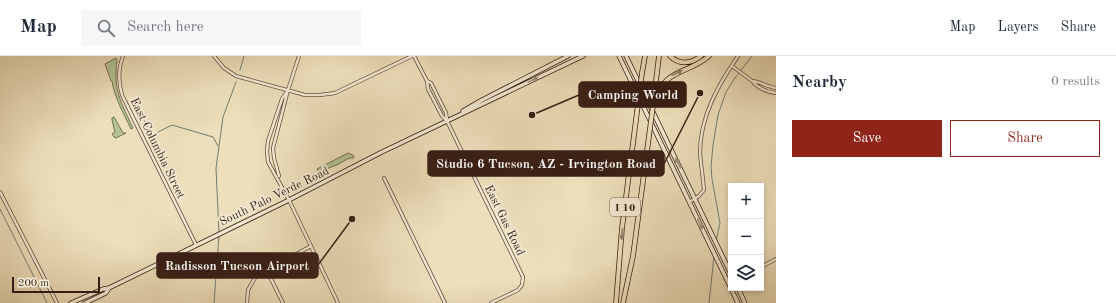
<!DOCTYPE html>
<meta charset="utf-8">
<style>
body{margin:0;font-family:"Old Standard TT",serif;background:#f6f6f7;color:#1f2937}
.controls{position:absolute;right:12px;bottom:12px;display:grid;overflow:hidden;border-radius:0px;box-shadow:0 2px 6px #0003}
.controls button{width:36px;height:36px;display:grid;place-items:center;padding:0;border:0;border-bottom:1px solid #e0e1e3;background:#fff;color:#1f2937;font:20px sans-serif}
.scale{position:absolute;left:12px;bottom:10px;width:88px;box-sizing:border-box;padding-left:4px;border:2px solid #371d14;border-top:0;font-size:11px;line-height:14px;white-space:nowrap;color:#371d14;-webkit-text-stroke:3px #f3ead3;paint-order:stroke}
.list{margin:0;padding:0;list-style:none}
h2{display:flex;justify-content:space-between;align-items:center;height:52px;margin:0;padding:0 16px;font-size:17px}
h2 small{font-size:13px;font-weight:400;color:#747a83}
.actions{display:flex;gap:8px;padding:12px 16px}
.actions a{flex:1;padding:9px 0;border:1px solid #8f2418;border-radius:0px;text-align:center;font-size:14px;color:#8f2418}
.actions .main{background:#8f2418;color:#fff}
.icon{flex:none;width:22px;height:22px;fill:none;stroke:currentColor;stroke-width:2;stroke-linecap:round;stroke-linejoin:round}
.map{position:relative;flex:none;width:776px;height:247px;overflow:hidden}
header{display:flex;align-items:center;gap:24px;box-sizing:border-box;height:56px;padding:0 20px;background:#fff;border-bottom:1px solid #e0e1e3}
header strong{font-size:19px}
nav{display:flex;gap:22px;margin-inline-start:auto;font-size:14px}
.search{width:280px;height:36px;background:#f6f6f7;display:flex;align-items:center;gap:10px;box-sizing:border-box;padding:0 14px;border-radius:0px;color:#747a83;font-size:15px}
main{display:flex}
aside{flex:1;background:#fff}
.map>svg:first-child{display:block}
</style>
<header>
<strong>Map</strong>
<div class="search"><svg class="icon" aria-label="search" viewBox="0 0 24 24"><circle cx="10" cy="10" r="6"/><path d="M15 15l6 6"/></svg>Search here</div>
<nav><a>Map</a><a>Layers</a><a>Share</a></nav>
</header>
<main>
<div class="map">
<svg width="776" height="247" viewBox="0 0 776 247">
<rect width="100%" height="100%" fill="#eddfbb"/>
<filter id="stains"><feTurbulence type="fractalNoise" baseFrequency=".005" numOctaves="4"/><feColorMatrix values="0 0 0 0 .2 0 0 0 0 .09 0 0 0 0 .02 0 0 0 .5 -.17"/></filter>
<radialGradient id="worn" r=".72"><stop offset=".6" stop-color="#630" stop-opacity="0"/><stop offset="1" stop-color="#630" stop-opacity=".3"/></radialGradient>
<path fill="#b3c394" stroke="#757054" d="M116 2 117 5C113 35 121 46 133 72L131 73C123 56 115 43 112 25H111L105 8Z
M114 61 123 77H126L116 82 114 81 112 78 115 76 112 64V62Z
M348 97 353 99 354 102C347 101 341 108 334 110 329 112 324 114 319 116L317 113Z"/>
<g fill="none" stroke-linecap="round" stroke-linejoin="round">
<path stroke="#727d70" stroke-width="1" d="M240 14 244 0
M142 61 152 79 172 69 213 81 218 90
M0 153 47 247
M219 177 216 112 223 61 236 26
M716 185 720 167 712 123 711 111 713 89 718 59 726 36 735 22 752 0
M214 247 219 180
M709 247 714 200"/>
<g stroke="#644e3e" stroke-width="4">
<path id="minor" d="M123 0C118 13 118 25 122 39L196 189
M214 0 224 12 236 20 305 39H320L335 37 412 0
M414 0 427 25 428 33 442 60 447 65 523 221 522 229 518 234 491 247
M732 10 752 25
M427 25 431 27 446 57 447 64
M776 32C768 31 758 25 752 25 759 33 766 36 776 37
M288 34 282 43 268 85 267 95 268 106 289 144 338 247
M279 120 274 102 273 92 288 34 299 0
M384 122 445 247
M0 136 57 247
M689 146 699 140 704 134C703 122 701 109 700 97 700 61 718 29 738 0
M761 211 776 203
M266 213 283 247
M247 247 248 234 256 220 311 190"/>
</g>
<g stroke="#371d14" stroke-width="5">
<path id="secondary" d="M619 0 738 247
M626 0 731 218
M463 55 482 44 568 0
M738 232 745 247
M71 247 103 233 109 232
M85 247 106 237 109 232 289 144 380 97 583 0"/>
</g>
<g stroke="#371d14" stroke-width="5.5">
<path id="motorway" d="M670 0C679 9 691 8 701 0
M642 17 645 0
M654 41 659 0
M656 45C662 13 689 18 709 0
M616 247 622 172 637 56
M623 247 633 200 649 80"/>
</g>
<use href="#minor" stroke="#f3ead3" stroke-width="2.5"/>
<use href="#secondary" stroke="#f3ead3" stroke-width="3.5"/>
<use href="#motorway" stroke="#eddfbb" stroke-width="4"/>
<g stroke="#371d14" stroke-width="5.5" stroke-linecap="butt">
<path id="motorway-bridge" d="M637 56 642 17
M649 80 654 42"/>
</g>
<use href="#motorway-bridge" stroke="#eddfbb" stroke-width="4"/>
</g>
<defs><path id="oneway-solid" d="M-6-.8H1V-3.2L6.5 0L1 3.2V.8H-6Z"/></defs>
<g fill="#927e68">
<use href="#oneway-solid" transform="translate(677 17) rotate(-26)"/>
<use href="#oneway-solid" transform="translate(622 178) rotate(95)"/>
</g>
<g fill="#9e8e7d">
<use href="#oneway-solid" transform="translate(533 24) rotate(-26)"/>
<use href="#oneway-solid" transform="translate(678 107) rotate(-116)"/>
<use href="#oneway-solid" transform="translate(700 168) rotate(65)"/>
</g>
<g text-anchor="middle" stroke-width="3.5" stroke-linejoin="round" paint-order="stroke">
<rect fill="#f3ead3" stroke="#6f5a4d" stroke-width="1" x="610" y="142" width="30" height="18" rx="3"/>
<g font-size="11" font-weight="bold" fill="#371d14">
<text x="625" y="155">I 10</text>
</g>
<g font-size="12" fill="#371d14" stroke="#f3ead3">
<text transform="translate(158 92) rotate(64)" y="4">East Columbia Street</text>
<text transform="translate(274 140) rotate(-26)" y="4">South Palo Verde Road</text>
<text transform="translate(505 164) rotate(64)" y="4">East Gas Road</text>
</g>
</g>
<path fill="none" stroke="#371d14" stroke-width="1.5" d="M532 59L579 39M700 37L664 108M352 163L318 209"/>
<g fill="#371d14" stroke="#f3ead3" stroke-width="1.5">
<circle cx="532" cy="59" r="4"/>
<circle cx="700" cy="37" r="4"/>
<circle cx="352" cy="163" r="4"/>
</g>
<g fill="#371d14" stroke="#371d14" stroke-width="1.5">
<rect x="579" y="26" width="107" height="25" rx="4"/>
<rect x="428" y="95" width="236" height="25" rx="4"/>
<rect x="157" y="197" width="161" height="25" rx="4"/>
</g>
<g font-size="13" text-anchor="middle" font-weight="bold" fill="#fff">
<text x="633" y="43">Camping World</text>
<text x="546" y="112">Studio 6 Tucson, AZ - Irvington Road</text>
<text x="237" y="214">Radisson Tucson Airport</text>
</g>
<rect width="100%" height="100%" filter="url(#stains)"/>
<rect width="100%" height="100%" fill="url(#worn)"/>
</svg>
<div class="controls">
<button>+</button>
<button>−</button>
<button><svg class="icon" aria-label="layers" viewBox="0 0 24 24"><path d="M12 4l9 5-9 5-9-5zM3 14l9 5 9-5"/></svg></button>
</div>
<div class="scale">200 m</div>
</div>
<aside>
<h2>Nearby<small>0 results</small></h2>
<ul class="list">
</ul>
<div class="actions"><a class="main">Save</a><a>Share</a></div>
</aside>
</main>
